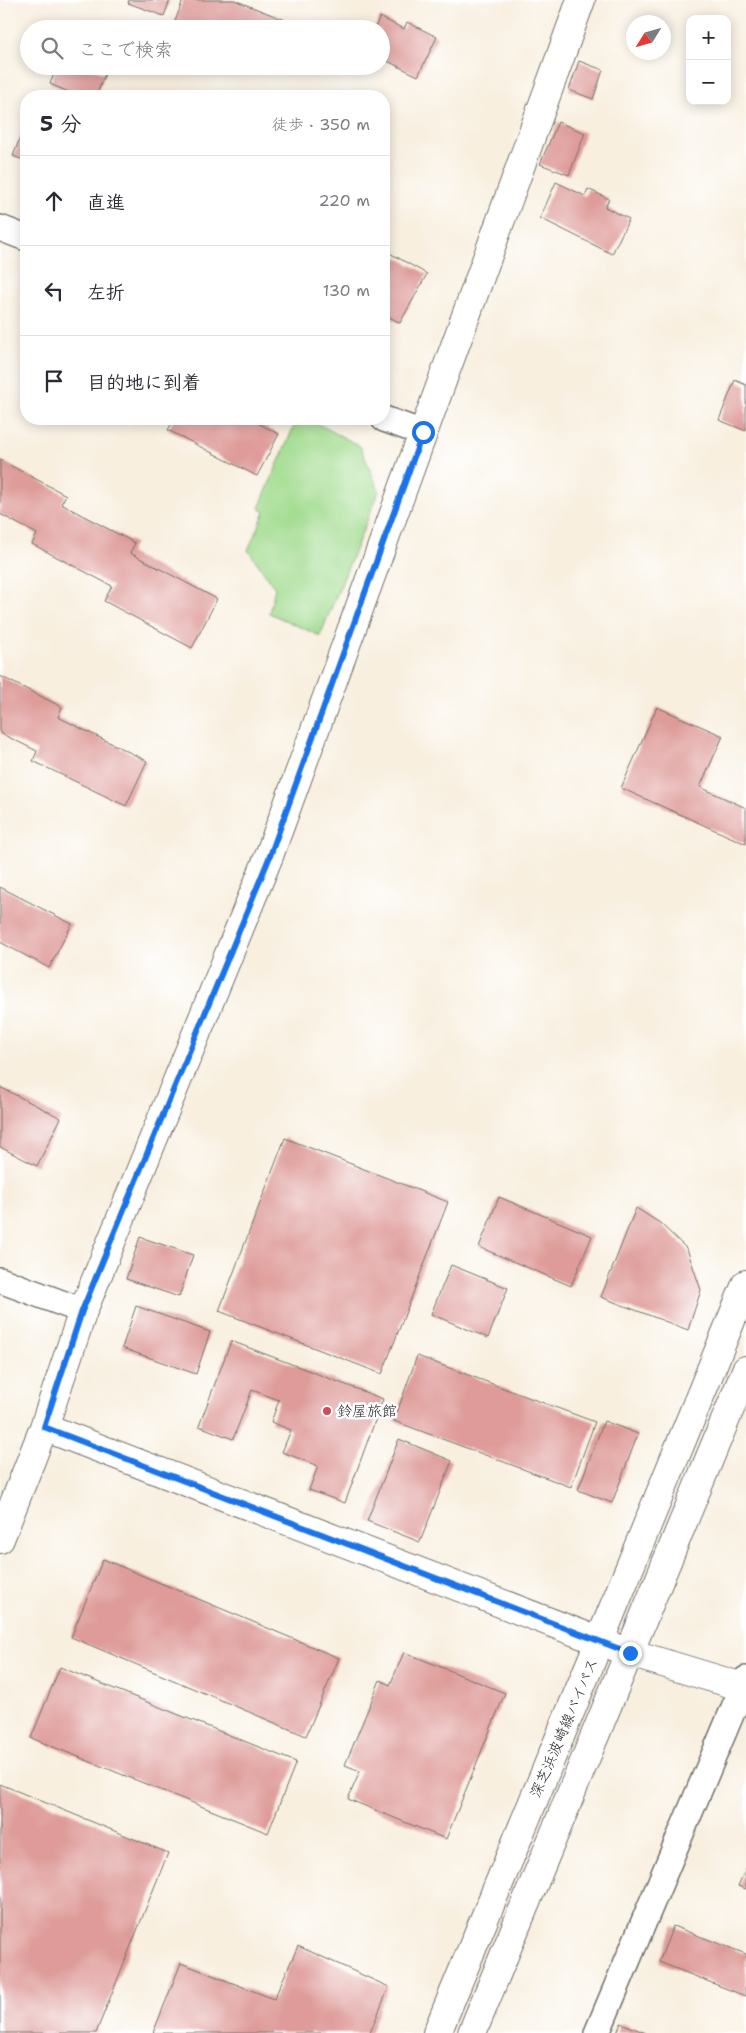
<!DOCTYPE html>
<html lang="ja">
<meta charset="utf-8">
<style>
body{margin:0;font-family:"Shantell Sans","Klee One",sans-serif;background:#f7f7f7;color:#2b2b33}
.controls{position:absolute;right:15px;top:15px;display:grid;overflow:hidden;border-radius:10px;box-shadow:0 2px 12px #0003}
.controls button{width:45px;height:45px;display:grid;place-items:center;padding:0;border:0;border-bottom:1px solid #e1e1e2;background:#fff;color:#2b2b33;font:25px sans-serif}
.compass{position:absolute;left:626px;top:15px;width:45px;height:45px;border-radius:50%;background:#fff;box-shadow:0 2px 12px #0003;rotate:233deg}
.stop{position:absolute;width:15px;height:15px;margin:-11px;border:4px solid #1a73e8;border-radius:50%;background:#fff}
.stop.end{background:#1a73e8;border-color:#fff;box-shadow:0 1px 5px #0008}
.list{margin:0;padding:0;list-style:none}
h2{display:flex;justify-content:space-between;align-items:center;height:65px;margin:0;padding:0 20px;font-size:21px}
h2 small{font-size:16px;font-weight:400;color:#7c7c81}
.list li{display:grid;grid-template-columns:32px 1fr auto;gap:15px;align-items:center;box-sizing:border-box;height:90px;padding:0 20px;border-top:1px solid #e1e1e2}
.list b{display:block;font-size:19px;white-space:nowrap}
.list em{font-size:16px;font-style:normal;color:#7c7c81}
.icon{flex:none;width:28px;height:28px;fill:none;stroke:currentColor;stroke-width:2;stroke-linecap:round;stroke-linejoin:round}
.map{position:relative;flex:none;width:746px;height:2033px;overflow:hidden}
.search{position:absolute;background:#fff;box-shadow:0 2px 12px #0003;left:20px;top:20px;width:370px;height:55px;display:flex;align-items:center;gap:12px;box-sizing:border-box;padding:0 18px;border-radius:28px;color:#7c7c81;font-size:19px}
.panel{position:absolute;background:#fff;box-shadow:0 2px 12px #0003;left:20px;top:90px;width:370px;height:335px;border-radius:20px}
.map>svg:first-child{display:block}
</style>
<div class="map">
<svg width="746" height="2033" viewBox="0 0 746 2033">
<rect width="100%" height="100%" fill="#fff"/>
<filter id="ink" filterUnits="userSpaceOnUse"><feTurbulence type="fractalNoise" baseFrequency=".02" numOctaves="2"/><feDisplacementMap in="SourceGraphic" scale="10" xChannelSelector="R" yChannelSelector="G"/><feConvolveMatrix kernelMatrix="1 2 1 2 8 2 1 2 1" color-interpolation-filters="sRGB"/></filter>
<filter id="wash" filterUnits="userSpaceOnUse"><feTurbulence type="fractalNoise" baseFrequency=".0096" numOctaves="4" result="noise"/><feDisplacementMap in="SourceGraphic" scale="20" xChannelSelector="R" yChannelSelector="G"/><feGaussianBlur stdDeviation="1.12" result="paint"/><feColorMatrix in="noise" values="0 0 0 0 0 0 0 0 0 0 0 0 0 0 0 0 0 1.4 0 .05"/><feComposite in="paint" operator="in"/></filter>
<g filter="url(#wash)">
<rect width="100%" height="100%" fill="#f8efdf"/>
<path fill="#a1db8e" stroke="#66835c" d="M297 419H309L360 446 379 491 320 636 269 613 275 588 248 550 265 512 259 508Z"/>
<g id="blocks">
<path fill="#de9b99" d="M129 0H170L164 16 128 3Z
M183 0H234L285 20 281 29H187L174 24Z
M380 17 404 29 407 22 437 37 418 76 381 58V29H374Z
M579 61 603 70 593 99 569 90Z
M57 66H86L105 74 96 96H78L50 84Z
M558 122 585 133 569 175 540 164Z
M26 123V161L13 156Z
M556 182 585 196 588 189 609 199 605 207 629 219 612 254 540 218Z
M384 250 427 274 400 323 384 314Z
M735 380 746 385V431L719 420Z
M168 419H250L279 434 257 476 168 430 173 421Z
M0 460 66 495 61 504 135 543 130 553 217 599 192 648 104 601 112 586 32 544 37 534 0 514Z
M0 676 62 707 58 717 147 761 126 806 33 761 37 751 0 733Z
M657 707 723 736 700 787 746 808V844L621 788Z
M0 887 72 924 49 968 0 942Z
M0 1087 61 1118 37 1166 0 1147Z
M285 1138 448 1202 382 1374 219 1311Z
M499 1197 592 1236 571 1286 479 1247Z
M636 1208 660 1223 687 1249 701 1290 688 1330 601 1297Z
M140 1237 193 1255 179 1297 126 1279Z
M451 1265 508 1288 488 1338 431 1314Z
M136 1306 210 1332 196 1374 122 1348Z
M231 1341 383 1399 345 1503 309 1490 318 1466 282 1452 291 1430 271 1422 279 1400 252 1390 233 1439 199 1426Z
M417 1356 595 1422 571 1487 394 1421Z
M604 1421 638 1434 612 1503 578 1490Z
M399 1439 452 1461 420 1542 367 1521Z
M103 1559 339 1658 306 1736 71 1637Z
M404 1652 505 1693 446 1839 348 1799 360 1771 345 1765 380 1680 390 1685Z
M60 1667 296 1762 268 1833 31 1738Z
M0 1784 168 1853 96 2033H0Z
M746 1868V1889L738 1886Z
M673 1926 746 1954 745 1996 659 1962Z
M298 1946 389 1987 370 2033H153L181 1963 274 1999Z
M621 2023 646 2033H617Z"/>
</g>
</g>
<g filter="url(#ink)">
<use href="#blocks" fill-opacity="0" stroke="#73706a" stroke-width="1"/>
<g fill="none" stroke-linecap="round" stroke-linejoin="round">
<g stroke="#73706a" stroke-width="28">
<path id="minor" d="M0 228 26 238
M384 419 423 433
M0 1280 83 1311
M597 2033 746 1679"/>
</g>
<g stroke="#73706a" stroke-width="30">
<path id="tertiary" d="M44 1427 630 1653 746 1688
M0 1539 44 1427 83 1311 269 856 581 0"/>
</g>
<g stroke="#73706a" stroke-width="30">
<path id="secondary" d="M437 2033 600 1640 746 1284
M472 2033 746 1370"/>
</g>
<use href="#minor" stroke="#fff" stroke-width="25"/>
<use href="#tertiary" stroke="#fff" stroke-width="28"/>
<use href="#secondary" stroke="#fff" stroke-width="28"/>
</g>
</g>
<g fill="none" stroke-linecap="round" stroke-linejoin="round" filter="url(#ink)">
<path stroke="#1a73e8" stroke-width="6" d="M423 432 270 856 82 1311 44 1427 630 1653"/>
</g>
<circle fill="#d1495b" stroke="#fff" stroke-width="2" cx="327" cy="1411" r="5"/>
<g text-anchor="middle" stroke-width="5" stroke-linejoin="round" paint-order="stroke">
<g font-size="15" fill="#2b2b2b" stroke="#fff" text-anchor="start">
<text x="337" y="1416">鈴屋旅館</text>
</g>
<g font-size="15" fill="#2b2b2b" stroke="#fff">
<text transform="translate(564 1728) rotate(-67)" y="5">深芝浜波崎線バイパス</text>
</g>
</g>
</svg>
<div class="controls">
<button>+</button>
<button>−</button>
</div>
<svg class="compass" viewBox="-18 -18 36 36"><path d="M0-13l5 13h-10z" fill="#e53935"/><path d="M0 13l5-13h-10z" fill="#7c7c81"/></svg>
<div class="stop" style="left:423px;top:432px"></div>
<div class="stop end" style="left:630px;top:1653px"></div>
<div class="search"><svg class="icon" aria-label="search" viewBox="0 0 24 24"><circle cx="10" cy="10" r="6"/><path d="M15 15l6 6"/></svg>ここで検索</div>
<section class="panel">
<h2>5 分<small>徒歩 · 350 m</small></h2>
<ul class="list">
<li><svg class="icon" aria-label="ahead" viewBox="0 0 24 24"><path d="M12 20V5M6 11l6-6 6 6"/></svg><div><b>直進</b></div><em>220 m</em></li>
<li><svg class="icon" aria-label="left" viewBox="0 0 24 24"><path d="M17 20v-9H6M10 6l-5 5 5 5"/></svg><div><b>左折</b></div><em>130 m</em></li>
<li><svg class="icon" aria-label="arrive" viewBox="0 0 24 24"><path d="M6 21V4h12l-3 4 3 4H6"/></svg><div><b>目的地に到着</b></div></li>
</ul>
</section>
</div>
